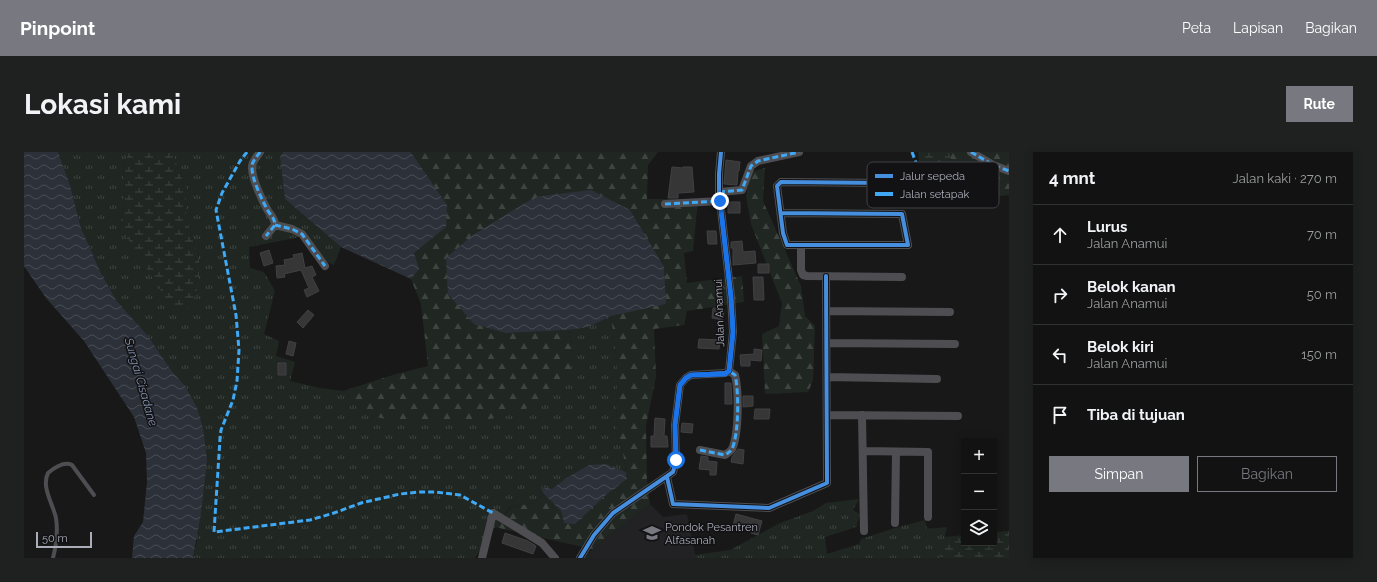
<!DOCTYPE html>
<html lang="id">
<meta charset="utf-8">
<style>
body{margin:0;font-family:Raleway,sans-serif;background:#1f2020;color:#f1f3f6}
.controls{position:absolute;right:12px;bottom:12px;display:grid;overflow:hidden;border-radius:0px;box-shadow:0 2px 10px #0003}
.controls button{width:36px;height:36px;display:grid;place-items:center;padding:0;border:0;border-bottom:1px solid #313232;background:#121212;color:#f1f3f6;font:20px sans-serif}
.scale{position:absolute;left:12px;bottom:10px;width:56px;box-sizing:border-box;padding-left:4px;border:2px solid #aaacb8;border-top:0;font-size:11px;line-height:14px;white-space:nowrap;color:#aaacb8;-webkit-text-stroke:3px #121214;paint-order:stroke}
.stop{position:absolute;width:12px;height:12px;margin:-9px;border:3px solid #1a73e8;border-radius:50%;background:#fff}
.stop.end{background:#1a73e8;border-color:#fff;box-shadow:0 1px 4px #0008}
.list{margin:0;padding:0;list-style:none}
h2{display:flex;justify-content:space-between;align-items:center;height:52px;margin:0;padding:0 16px;font-size:17px}
h2 small{font-size:13px;font-weight:400;color:#9c9e9f}
.list li{display:grid;grid-template-columns:26px 1fr auto;gap:12px;align-items:center;box-sizing:border-box;height:60px;padding:0 16px;border-top:1px solid #313232}
.list b{display:block;font-size:15px;white-space:nowrap}
.list p{margin:0;font-size:13px;white-space:nowrap;color:#9c9e9f}
.list em{font-size:13px;font-style:normal;color:#9c9e9f}
.actions{display:flex;gap:8px;padding:12px 16px}
.actions a{flex:1;padding:9px 0;border:1px solid #777880;border-radius:0px;text-align:center;font-size:14px;color:#777880}
.actions .main{background:#777880;color:#fff}
.icon{flex:none;width:22px;height:22px;fill:none;stroke:currentColor;stroke-width:2;stroke-linecap:round;stroke-linejoin:round}
.map{position:relative;flex:none;width:985px;height:406px;overflow:hidden;border-radius:0px}
header{display:flex;align-items:center;gap:24px;box-sizing:border-box;height:56px;padding:0 20px;background:#777880;color:#fff}
header strong{font-size:19px}
nav{display:flex;gap:22px;margin-inline-start:auto;font-size:14px}
.intro{display:flex;align-items:center;justify-content:space-between;box-sizing:border-box;height:96px;padding:0 24px}
h1{margin:0;font-size:28px}
.button{padding:10px 18px;border-radius:0px;background:#777880;color:#fff;font-size:14px;font-weight:700}
main{display:flex;gap:24px;padding:0 24px}
aside{flex:1;background:#121212;border-radius:0px;box-shadow:0 2px 10px #0003}
.map>svg:first-child{display:block}
</style>
<header>
<strong>Pinpoint</strong>
<nav><a>Peta</a><a>Lapisan</a><a>Bagikan</a></nav>
</header>
<div class="intro"><h1>Lokasi kami</h1><a class="button">Rute</a></div>
<main>
<div class="map">
<svg width="985" height="406" viewBox="0 0 985 406">
<defs>
<pattern id="grass-tufts" width="24" height="20" patternUnits="userSpaceOnUse"><rect width="24" height="20" fill="#202722"/><path d="M3 7l-1-3M5 7V3M7 7l1-3M15 17l-1-3M17 17v-4M19 17l1-3" fill="none" stroke="#3e4440"/></pattern>
<pattern id="forest-firs" width="22" height="20" patternUnits="userSpaceOnUse"><rect width="22" height="20" fill="#202722"/><path d="M5 1l3.5 6h-7zM16 11l3.5 6h-7z" fill="#3e4440"/></pattern>
<pattern id="wetland-marsh" width="20" height="14" patternUnits="userSpaceOnUse"><rect width="20" height="14" fill="#202722"/><path d="M1 5h8M5 5V1M11 12h8M15 12V8" fill="none" stroke="#3e4440"/></pattern>
<pattern id="water-waves" width="16" height="10" patternUnits="userSpaceOnUse"><rect width="16" height="10" fill="#2c3139"/><path d="M0 5q4-4 8 0t8 0" fill="none" stroke="#484c54"/></pattern>
</defs>
<rect width="100%" height="100%" fill="#181818"/>
<path fill="#222224" d="M626 352 639 365 663 362 672 406H561L568 397Z"/>
<path fill="url(#grass-tufts)" d="M34 0H105L99 14 101 40 96 74 175 107 162 65V36L150 5V0H259L256 5 261 47 317 95 310 113 291 105 276 85 225 95 226 116 240 120 251 139 240 182 255 189 252 204 271 210 266 229 296 236 319 239 340 262 549 201 544 178 565 175 587 164 594 220 592 273 599 301 602 320 582 312 541 327 528 337 518 335 519 341 510 351 486 355 471 375 451 406H169L173 389 161 234 147 218 124 184 92 148 77 121 57 76 46 33Z
M835 347 829 358 836 362 832 375 801 385 803 402 835 392 837 387 871 376 901 368 903 377 923 375 915 406H672L671 403 706 398 756 371 789 359 802 351Z"/>
<path fill="url(#forest-firs)" d="M386 0H634L624 13 623 47H674L669 99 660 101 663 131 718 124 720 150 663 159 660 173 630 177 632 225 622 273 623 328 626 352 568 397 471 375 487 355 510 351 519 341 537 359 540 371 603 327 599 301 592 273 594 220 587 164 642 151 482 181 544 178 549 201 546 226 522 249 483 264 440 271H380L339 262 319 239 369 223 404 214 397 152 387 127 394 117 390 101 422 75 388 2Z
M925 0H985V43L976 44 930 24Z
M741 16 739 49 777 134 781 164 791 174 789 228 784 240 741 242 738 182 755 174 758 151 727 72 722 44 727 20Z"/>
<path fill="url(#wetland-marsh)" d="M105 0H150V5L162 36V65L175 107V132L168 152 158 162 144 150 96 74 101 40 99 14Z
M894 0H925L930 24 900 36Z
M985 379V406H915L920 385 940 383V391H970V380Z"/>
<path fill="url(#water-waves)" d="M0 0H34L46 33 57 76 77 121 92 148 124 184 147 218 161 234 173 256 179 276 183 308 177 361 169 406H108L110 384 119 370 123 330 122 301 110 265 60 189 22 146 0 114Z
M259 0H386L388 2 423 53 422 75 390 101 395 117 387 127 317 95 261 47 256 5Z
M567 38 606 58 640 115 642 152 587 164 565 175 544 178 482 181 450 172 424 142 422 106 449 83 511 45Z
M582 312 602 320 603 327 584 341 551 372 540 371 537 359 519 341 517 335 528 337 541 327 565 313Z"/>
<path fill="#363637" stroke="#414144" d="M702 8 716 10 715 19H714L713 33 700 32Z
M648 15 659 16V15H668L670 40 654 41V46H644Z
M704 50H716V61H704Z
M683 79H692L693 92H684Z
M718 89 719 100 731 99 732 111 709 113V96H707V90Z
M245 98 249 111 240 114 236 101Z
M278 101 281 116 288 114 292 123 288 125 295 139 283 145 280 138 285 136 277 118 260 122 261 125 253 126 252 114 261 113 260 108 270 106 269 103Z
M734 112H745V121H734Z
M729 125H739L740 148H730Z
M689 156 700 157 699 168 688 166Z
M284 158 290 163 279 176 273 170Z
M675 187 696 188 695 197 674 196Z
M265 189 272 191 269 204 262 202Z
M730 197 738 198 737 209 726 208V214H717L716 203 730 202Z
M254 211H262V223H254Z
M701 231H707L708 252H701Z
M719 244H729V254L719 255Z
M731 257H746L745 267H730Z
M631 266 641 267 640 284H643L644 295H627V284H630Z
M658 271 669 272 668 281 657 280Z
M714 297 720 298 719 312 707 310 708 305Z
M677 304 684 305V309L693 310 692 323H686V318L675 317Z
M712 362 738 369 734 383 727 381 728 379 709 374Z
M481 381 504 389 512 394 509 402 478 391Z"/>
<g fill="none" stroke-linecap="round" stroke-linejoin="round">
<path stroke="#4e4e52" stroke-width="4" d="M29 406C32 394 34 379 32 366 29 352 17 335 24 321 30 316 40 309 48 313L70 343"/>
<path stroke="#4e4e52" stroke-width="8" d="M236 0C233 5 227 10 228 16 228 27 238 48 243 57 246 63 251 66 251 73L242 84
M947 0 969 13 985 19
M695 40 718 38 727 14 734 9 775 0
M641 52 696 49
M757 61 878 62 884 93H763L759 81 753 34 757 30 863 31
M251 73 268 77 278 82 301 114
M777 93V118L779 123 783 124 878 125
M802 159 926 160
M803 191 931 192
M804 225 913 227
M803 263 934 264
M838 263 840 379
M676 298 701 303C704 301 706 300 708 297 715 282 715 239 711 223L705 219
M839 299 904 300V365
M643 325 649 352 745 356 803 331 802 124
M871 371 872 300
M458 406 469 361 518 391 531 406
M556 406 570 383 589 361 649 320 652 309 651 273 656 233 662 226 667 223 701 221 705 219 709 180 707 145 695 40V22L697 0"/>
<path stroke="#3fa9f5" stroke-width="3" stroke-dasharray="6 3" stroke-linecap="butt" d="M223 0 216 9 198 41 192 58 212 163 215 198 213 229 209 248 197 278 196 287 190 380 286 368 310 361 337 351 376 342 395 340H412L436 343 469 361
M236 0C233 5 227 10 228 16 228 27 238 48 243 57 246 63 251 66 251 73L242 84
M888 0 894 16 891 27
M947 0 969 13 985 19
M695 40 718 38 727 14 734 9 775 0
M641 52 696 49
M251 73 268 77 278 82 301 114
M676 298 701 303C704 301 706 300 708 297 715 282 715 239 711 223L705 219"/>
<g stroke="#121214" stroke-width="6">
<path id="cycleway" d="M757 61 878 62 884 93H763L759 81 753 34 757 30 863 31
M643 325 649 352 745 356 803 331 802 124
M556 406 570 383 589 361 649 320 652 309 651 273 656 233 662 226 667 223 701 221 705 219 709 180 707 145 695 40V22L697 0"/>
</g>
<use href="#cycleway" stroke="#468fdf" stroke-width="4"/>
</g>
<g fill="none" stroke-linecap="round" stroke-linejoin="round">
<path stroke="#1a73e8" stroke-width="5" d="M652 308 651 273 656 233 662 226 667 223 701 222 705 219 709 180 707 145 696 49"/>
</g>
<defs>
<g id="school-bare" transform="scale(1.38)"><path d="M0-5L7-2L0 1L-7-2ZM-4 1L0 2.5L4 1V4Q0 6-4 4Z" fill="#777880" stroke="#121214" stroke-width="2.5" paint-order="stroke"/></g>
</defs>
<g fill-rule="evenodd">
<use href="#school-bare" x="628" y="381"/>
</g>
<g text-anchor="middle" stroke-width="3" stroke-linejoin="round" paint-order="stroke">
<g font-size="11" fill="#aaacb8" stroke="#121214">
<text transform="translate(695 161) rotate(-92)" y="4">Jalan Anamui</text>
</g>
<g font-size="11" fill="#aaacb8" stroke="#121214" text-anchor="start">
<text x="641" y="379">Pondok Pesantren<tspan x="641" dy="13">Alfasanah</tspan></text>
</g>
<g font-size="12" font-style="italic" fill="#8394b1" stroke="#121214">
<text transform="translate(117 230) rotate(74)" y="4">Sungai Cisadane</text>
</g>
</g>
<rect x="843" y="10" width="132" height="46" rx="6" fill="#121214" stroke="#404045" stroke-width="1"/>
<rect x="851" y="22" width="18" height="4" fill="#468fdf"/>
<rect x="851" y="40" width="18" height="4" fill="#3fa9f5"/>
<g font-size="11" fill="#aaacb8">
<text x="876" y="28">Jalur sepeda</text>
<text x="876" y="46">Jalan setapak</text>
</g>
</svg>
<div class="controls">
<button>+</button>
<button>−</button>
<button><svg class="icon" aria-label="layers" viewBox="0 0 24 24"><path d="M12 4l9 5-9 5-9-5zM3 14l9 5 9-5"/></svg></button>
</div>
<div class="scale">50 m</div>
<div class="stop" style="left:652px;top:308px"></div>
<div class="stop end" style="left:696px;top:49px"></div>
</div>
<aside>
<h2>4 mnt<small>Jalan kaki · 270 m</small></h2>
<ul class="list">
<li><svg class="icon" aria-label="ahead" viewBox="0 0 24 24"><path d="M12 20V5M6 11l6-6 6 6"/></svg><div><b>Lurus</b><p>Jalan Anamui</p></div><em>70 m</em></li>
<li><svg class="icon" aria-label="right" viewBox="0 0 24 24"><path d="M7 20v-9h11M14 6l5 5-5 5"/></svg><div><b>Belok kanan</b><p>Jalan Anamui</p></div><em>50 m</em></li>
<li><svg class="icon" aria-label="left" viewBox="0 0 24 24"><path d="M17 20v-9H6M10 6l-5 5 5 5"/></svg><div><b>Belok kiri</b><p>Jalan Anamui</p></div><em>150 m</em></li>
<li><svg class="icon" aria-label="arrive" viewBox="0 0 24 24"><path d="M6 21V4h12l-3 4 3 4H6"/></svg><div><b>Tiba di tujuan</b></div></li>
</ul>
<div class="actions"><a class="main">Simpan</a><a>Bagikan</a></div>
</aside>
</main>
